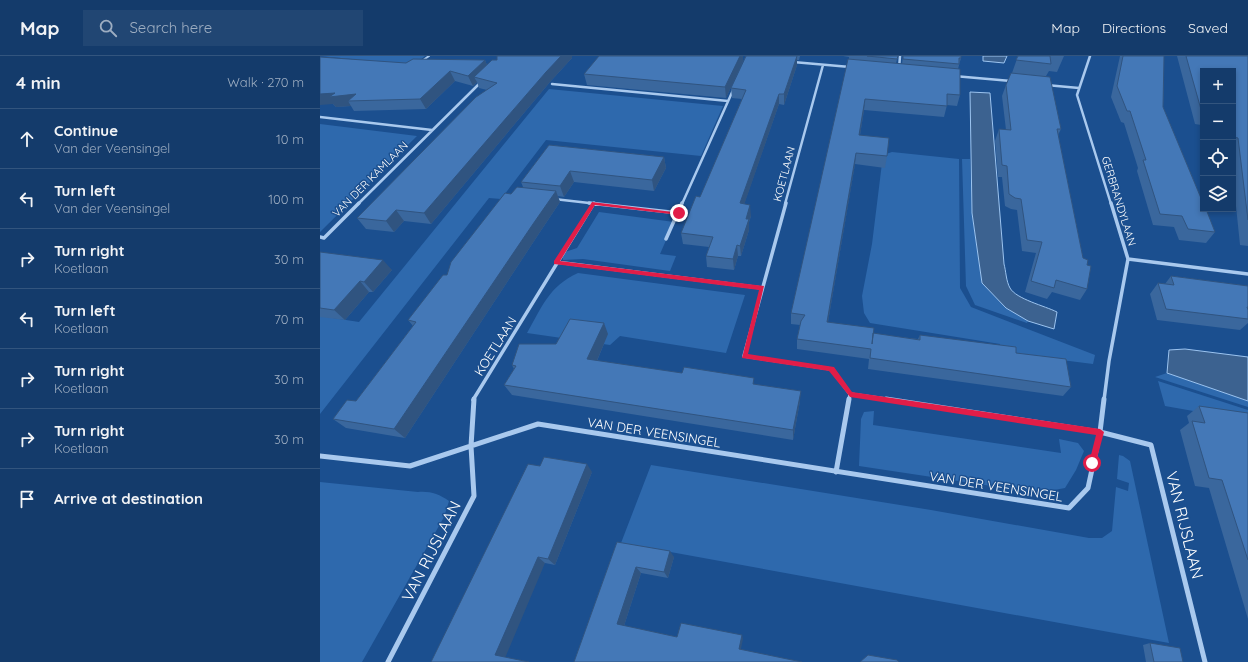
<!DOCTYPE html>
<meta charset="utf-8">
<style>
body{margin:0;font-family:Quicksand,sans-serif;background:#214673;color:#f1f3f6}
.controls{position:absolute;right:12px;top:12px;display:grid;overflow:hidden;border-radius:0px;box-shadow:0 2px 6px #0003}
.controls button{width:36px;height:36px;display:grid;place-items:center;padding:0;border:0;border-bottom:1px solid #33557e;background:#143b6b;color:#f1f3f6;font:20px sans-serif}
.stop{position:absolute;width:12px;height:12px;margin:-9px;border:3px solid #e11d48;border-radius:50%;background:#fff}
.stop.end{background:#e11d48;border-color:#fff;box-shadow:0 1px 4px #0008}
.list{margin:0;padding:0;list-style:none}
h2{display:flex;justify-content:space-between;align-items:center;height:52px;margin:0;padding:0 16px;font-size:17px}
h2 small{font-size:13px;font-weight:400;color:#9dadc1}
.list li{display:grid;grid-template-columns:26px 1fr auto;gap:12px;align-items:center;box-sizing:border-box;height:60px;padding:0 16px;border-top:1px solid #33557e}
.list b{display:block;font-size:15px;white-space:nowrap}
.list p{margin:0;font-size:13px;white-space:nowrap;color:#9dadc1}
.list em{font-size:13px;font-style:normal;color:#9dadc1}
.icon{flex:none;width:22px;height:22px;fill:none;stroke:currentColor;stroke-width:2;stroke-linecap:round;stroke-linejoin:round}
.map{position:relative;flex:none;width:928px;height:606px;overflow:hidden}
header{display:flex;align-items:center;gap:24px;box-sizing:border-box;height:56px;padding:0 20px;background:#143b6b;border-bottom:1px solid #33557e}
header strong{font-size:19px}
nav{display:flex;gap:22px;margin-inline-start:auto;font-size:14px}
.search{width:280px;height:36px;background:#214673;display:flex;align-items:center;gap:10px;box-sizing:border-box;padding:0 14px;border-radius:0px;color:#9dadc1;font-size:15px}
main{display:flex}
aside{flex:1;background:#143b6b}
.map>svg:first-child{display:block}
</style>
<header>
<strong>Map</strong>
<div class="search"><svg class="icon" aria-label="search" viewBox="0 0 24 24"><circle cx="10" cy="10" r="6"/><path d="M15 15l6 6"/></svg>Search here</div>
<nav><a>Map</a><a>Directions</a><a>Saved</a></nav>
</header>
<main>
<aside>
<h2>4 min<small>Walk · 270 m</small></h2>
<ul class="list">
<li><svg class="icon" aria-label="ahead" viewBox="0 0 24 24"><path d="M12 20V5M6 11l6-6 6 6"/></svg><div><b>Continue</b><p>Van der Veensingel</p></div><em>10 m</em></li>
<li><svg class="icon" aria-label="left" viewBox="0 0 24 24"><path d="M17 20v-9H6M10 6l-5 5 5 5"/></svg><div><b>Turn left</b><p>Van der Veensingel</p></div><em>100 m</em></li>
<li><svg class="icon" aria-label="right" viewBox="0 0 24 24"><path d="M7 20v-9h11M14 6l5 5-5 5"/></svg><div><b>Turn right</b><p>Koetlaan</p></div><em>30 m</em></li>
<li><svg class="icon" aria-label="left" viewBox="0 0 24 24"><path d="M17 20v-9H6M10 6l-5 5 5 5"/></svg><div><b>Turn left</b><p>Koetlaan</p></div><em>70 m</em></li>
<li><svg class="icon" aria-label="right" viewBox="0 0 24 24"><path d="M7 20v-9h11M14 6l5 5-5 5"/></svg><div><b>Turn right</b><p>Koetlaan</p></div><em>30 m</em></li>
<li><svg class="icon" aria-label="right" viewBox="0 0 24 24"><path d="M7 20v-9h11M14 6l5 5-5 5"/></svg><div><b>Turn right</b><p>Koetlaan</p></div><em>30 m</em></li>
<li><svg class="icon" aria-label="arrive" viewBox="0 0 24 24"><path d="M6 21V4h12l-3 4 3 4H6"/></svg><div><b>Arrive at destination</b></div></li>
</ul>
</aside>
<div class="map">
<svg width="928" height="606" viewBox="0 0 928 606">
<rect width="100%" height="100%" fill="#1b4f8f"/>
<path fill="#2e69ad" d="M0 0H105L94 9Z
M229 33 403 50 381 100 226 84 181 143 169 142 0 358V260L39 266Z
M0 68 97 80 0 176Z
M572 96 639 103 640 232 651 251 775 299 773 308 679 296 680 288 550 267 544 257 542 240 552 188 563 99Z
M642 103H650L652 157 662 227 686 252 708 265 707 267 655 249 646 230Z
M279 156 354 166 340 198 356 200 350 215 263 203 243 204 242 197 257 192Z
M258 217 425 239 406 297 300 280 290 289 207 277C222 251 229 230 258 217Z
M847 317 928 345V351L835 321Z
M838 325 928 354V371L879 356 845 350Z
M554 355 553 369 741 397 739 383 758 387 764 395 756 414 745 432 718 437 539 410 541 363 544 356Z
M799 399 803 400 810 405 849 587 301 487 331 409 611 454 769 482H782L792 475 796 431 808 435 809 427 797 423Z
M0 426 98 436C110 435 119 438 129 445L124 461 42 606H0Z"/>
<path fill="#3c6290" stroke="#9cc4f0" d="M663 0H687L684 7 663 5Z
M650 36 670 37 684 208C686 215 686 225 690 232 696 243 725 250 737 256L734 273 708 265 686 252 662 227 652 157Z
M865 293 928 301V345L847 317 849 294Z"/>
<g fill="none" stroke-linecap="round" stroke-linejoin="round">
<path stroke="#a9c9ee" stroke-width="2" d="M102 5 109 0"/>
<path stroke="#a9c9ee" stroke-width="2.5" d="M770 0 757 39 791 148
M473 6 530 11
M579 13 580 0
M634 20 691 25
M232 28 408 45
M726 29 759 32
M0 61 112 74
M234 143 278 148
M38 148 161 26
M362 148 414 32
M465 148 503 9"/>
<path stroke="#a9c9ee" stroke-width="3.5" d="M269 147 359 157
M466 147 424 300 511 313 530 338 573 344
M0 181 4 182 39 147
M346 183 362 147
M808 203 928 218
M236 206 442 232
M153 344 274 147
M529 344 530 338
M784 344 789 305 808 203 791 147"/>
<path stroke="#a9c9ee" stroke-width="5" d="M566 343 780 376 831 389 885 606
M0 400 90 410 218 368 749 452 768 432 780 376 784 343
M516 416 529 343
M68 606 154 440 151 390 154 343"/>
</g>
<path fill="#3a679d" d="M426 0H480L479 4H477V9L464 49 459 48 424 148 431 160 429 166V174L421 200H418L414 214 387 211 386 200 389 191 363 188 361 177 380 141 422 43 412 42 411 32Z
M523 0H578L576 7 582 8 583 0H641V2L638 13 640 39 637 50 627 49 624 61 544 54 540 79 567 100 565 112 535 108 508 266 553 278 598 283 600 279 696 297 751 331 743 340 548 313 549 303 477 293V283L480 269 471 268V257L529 3V1Z
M698 0H744L737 16 729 15 726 20 741 73 738 79 763 202 767 209V233L760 244 732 236 727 243 705 236 716 197 702 195 697 154 691 153 685 150 682 121H678L675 85 679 73 686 74 682 40 686 29 692 17Z
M800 0H844L843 51 895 176 886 187 859 184 854 171 833 169 817 115 818 112 804 67 801 66 791 41Z
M857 0H928V190L920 189 913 121V15H883V87H882L881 69 875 68Z
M252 2 230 26 111 168 84 165 74 176 46 173 37 162 167 34 159 32 157 26 153 30 135 25 106 53 34 55 31 50 16 51 13 48 86 7 165 4 167 9Z
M423 5 406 42 267 29 264 18Z
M229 89 344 101 346 112 334 135 254 126 244 141 238 140 240 146 218 179 85 382 26 372 13 363 36 345 93 270 88 264 127 219 191 138 203 131 201 126Z
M0 196 72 214 53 236H49L25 264 0 261Z
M851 220 928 230V267L920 274 837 264 830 238 838 227 845 228Z
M288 278 277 305 435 328 480 345 473 384 192 339 184 329 194 313 192 309 236 288Z
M879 350 928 357V563L889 432 875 430 860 374 869 367 867 360Z
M272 416 235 509 225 507 111 606Z
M297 486 354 501 348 522 321 517 304 570 357 581 423 583 254 606Z
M830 587 863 606H826L823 589Z"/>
<path fill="#305480" d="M241 0H252V2L230 26 111 168 104 157 226 16Z
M420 0H423V5L406 42 405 31Z
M477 0V9L464 49V38Z
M165 4 169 14 154 21 157 26 153 30 148 20Z
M130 15 135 25 106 53 100 43Z
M15 37 36 38 28 45 31 50 16 51 13 48 0 49V38Z
M459 38V48L421 158 420 147Z
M545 43 544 54 538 90 539 79Z
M536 97 535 108 506 277 507 266Z
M344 101 346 112 334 135 332 124Z
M250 115 254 126 244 141 240 130Z
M236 135 240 146 218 179 85 382 74 373 213 168Z
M430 149 431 160 429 166V174L421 200 420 190 426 163Z
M76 154 84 165 74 176 66 165Z
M417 189 418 200 414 214 413 203Z
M63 204 72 214 53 236 44 226Z
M40 225 49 236 25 264 14 254Z
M284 267 288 278 273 314 267 303Z
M481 335 480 345 473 384V374Z
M267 408 272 416 235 509 228 503Z
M350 495 354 501 348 522 344 516Z
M218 501 225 507 185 602 175 599Z
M316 511 321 517 303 573 297 568Z
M422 579 423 583 420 597 419 593Z"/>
<path fill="#4478b7" stroke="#305480" d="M177 0H241L226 16 104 157 76 154 66 165 37 162 156 41 177 27 154 21 172 4H177Z
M279 0H420L405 31 264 18Z
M426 0H477L464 38H459L420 147 430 149 426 163H429L420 190 417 189 413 203 386 200 393 181 361 177 376 140 380 141 426 34 411 32Z
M547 0H578L577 3Z
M583 0H641V2H639V8L583 3Z
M698 0H730L731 8 696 4Z
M803 0H844L843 51 883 147V153H886L895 176 868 173 862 160 840 158 823 104H826L810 55H807L797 30Z
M866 0H928V164L918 82 913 81V15H883V57H882Z
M0 1 86 7 93 3 165 4 148 20 130 15 100 43 28 45 36 38 9 41 15 37 0 38Z
M528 3 640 13V39L627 38V50L545 43 539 79 569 82 567 100 536 97 507 266 554 272 552 288 553 277 600 284V279L696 291V297L746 303 751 331 550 302 551 293 477 283 481 265 485 259 471 257Z
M691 17 730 21 741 73H737L763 202 768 204 767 209 771 210 767 233 736 224 734 232 711 225 722 186 707 184 701 143 695 142 689 138 687 110 682 109 679 73 691 74 686 29Z
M229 89 344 101 332 124 250 115 240 130 201 126Z
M197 131 236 135 213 168 74 373 13 363 27 344 36 345 96 266 88 264 123 219H127L131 206 185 137 191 138Z
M0 196 63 204 44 226 40 225 14 254 0 252Z
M851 220 928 230V251H927L928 254V263L846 253 838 227 854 229Z
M250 263 284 267 267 303 362 317 364 311 434 322 433 328 481 335 473 374 184 329 196 310 192 309 199 288H236Z
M879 350 928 357V504L902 424 889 422 872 365 885 367Z
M224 401 267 408 228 503 218 501 175 599 209 606H111L208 408 220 410Z
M297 486 350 495 344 516 316 511 297 568 357 581 361 567 422 579 419 593 482 606H254Z
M830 587 860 592 863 606H834Z
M548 599 577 604 579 606H540Z"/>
<path fill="#e11d48" d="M272 146 361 157 359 159 275 149 240 205 444 230 428 298 514 311 532 336 780 373 784 376 775 410 772 411 769 407 776 379 530 341 509 315 422 302 439 234 234 208V205Z"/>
<g text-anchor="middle" stroke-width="3" stroke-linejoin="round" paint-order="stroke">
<g font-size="11" fill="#fff" stroke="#1b4f8f">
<text transform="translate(464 118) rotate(-75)" y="4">KOETLAAN</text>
<text transform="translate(50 123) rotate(-45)" y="4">VAN DER KAMLAAN</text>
<text transform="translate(799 145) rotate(73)" y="4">GERBRANDYLAAN</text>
</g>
<g font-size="13" fill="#fff" stroke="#1b4f8f">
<text transform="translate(175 290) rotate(-58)" y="5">KOETLAAN</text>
<text transform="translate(334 376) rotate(9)" y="5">VAN DER VEENSINGEL</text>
<text transform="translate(676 430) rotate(9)" y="5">VAN DER VEENSINGEL</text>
</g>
<g font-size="16" fill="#fff" stroke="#1b4f8f">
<text transform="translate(865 469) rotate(76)" y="6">VAN RIJSLAAN</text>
<text transform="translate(111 495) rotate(-63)" y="6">VAN RIJSLAAN</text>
</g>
</g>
</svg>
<div class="controls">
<button>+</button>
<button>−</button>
<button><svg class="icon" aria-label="locate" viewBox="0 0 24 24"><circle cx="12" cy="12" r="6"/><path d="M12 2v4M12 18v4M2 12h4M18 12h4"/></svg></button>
<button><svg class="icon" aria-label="layers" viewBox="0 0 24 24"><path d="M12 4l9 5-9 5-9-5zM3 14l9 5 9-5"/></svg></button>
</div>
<div class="stop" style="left:772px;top:407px"></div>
<div class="stop end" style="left:359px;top:157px"></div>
</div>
</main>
